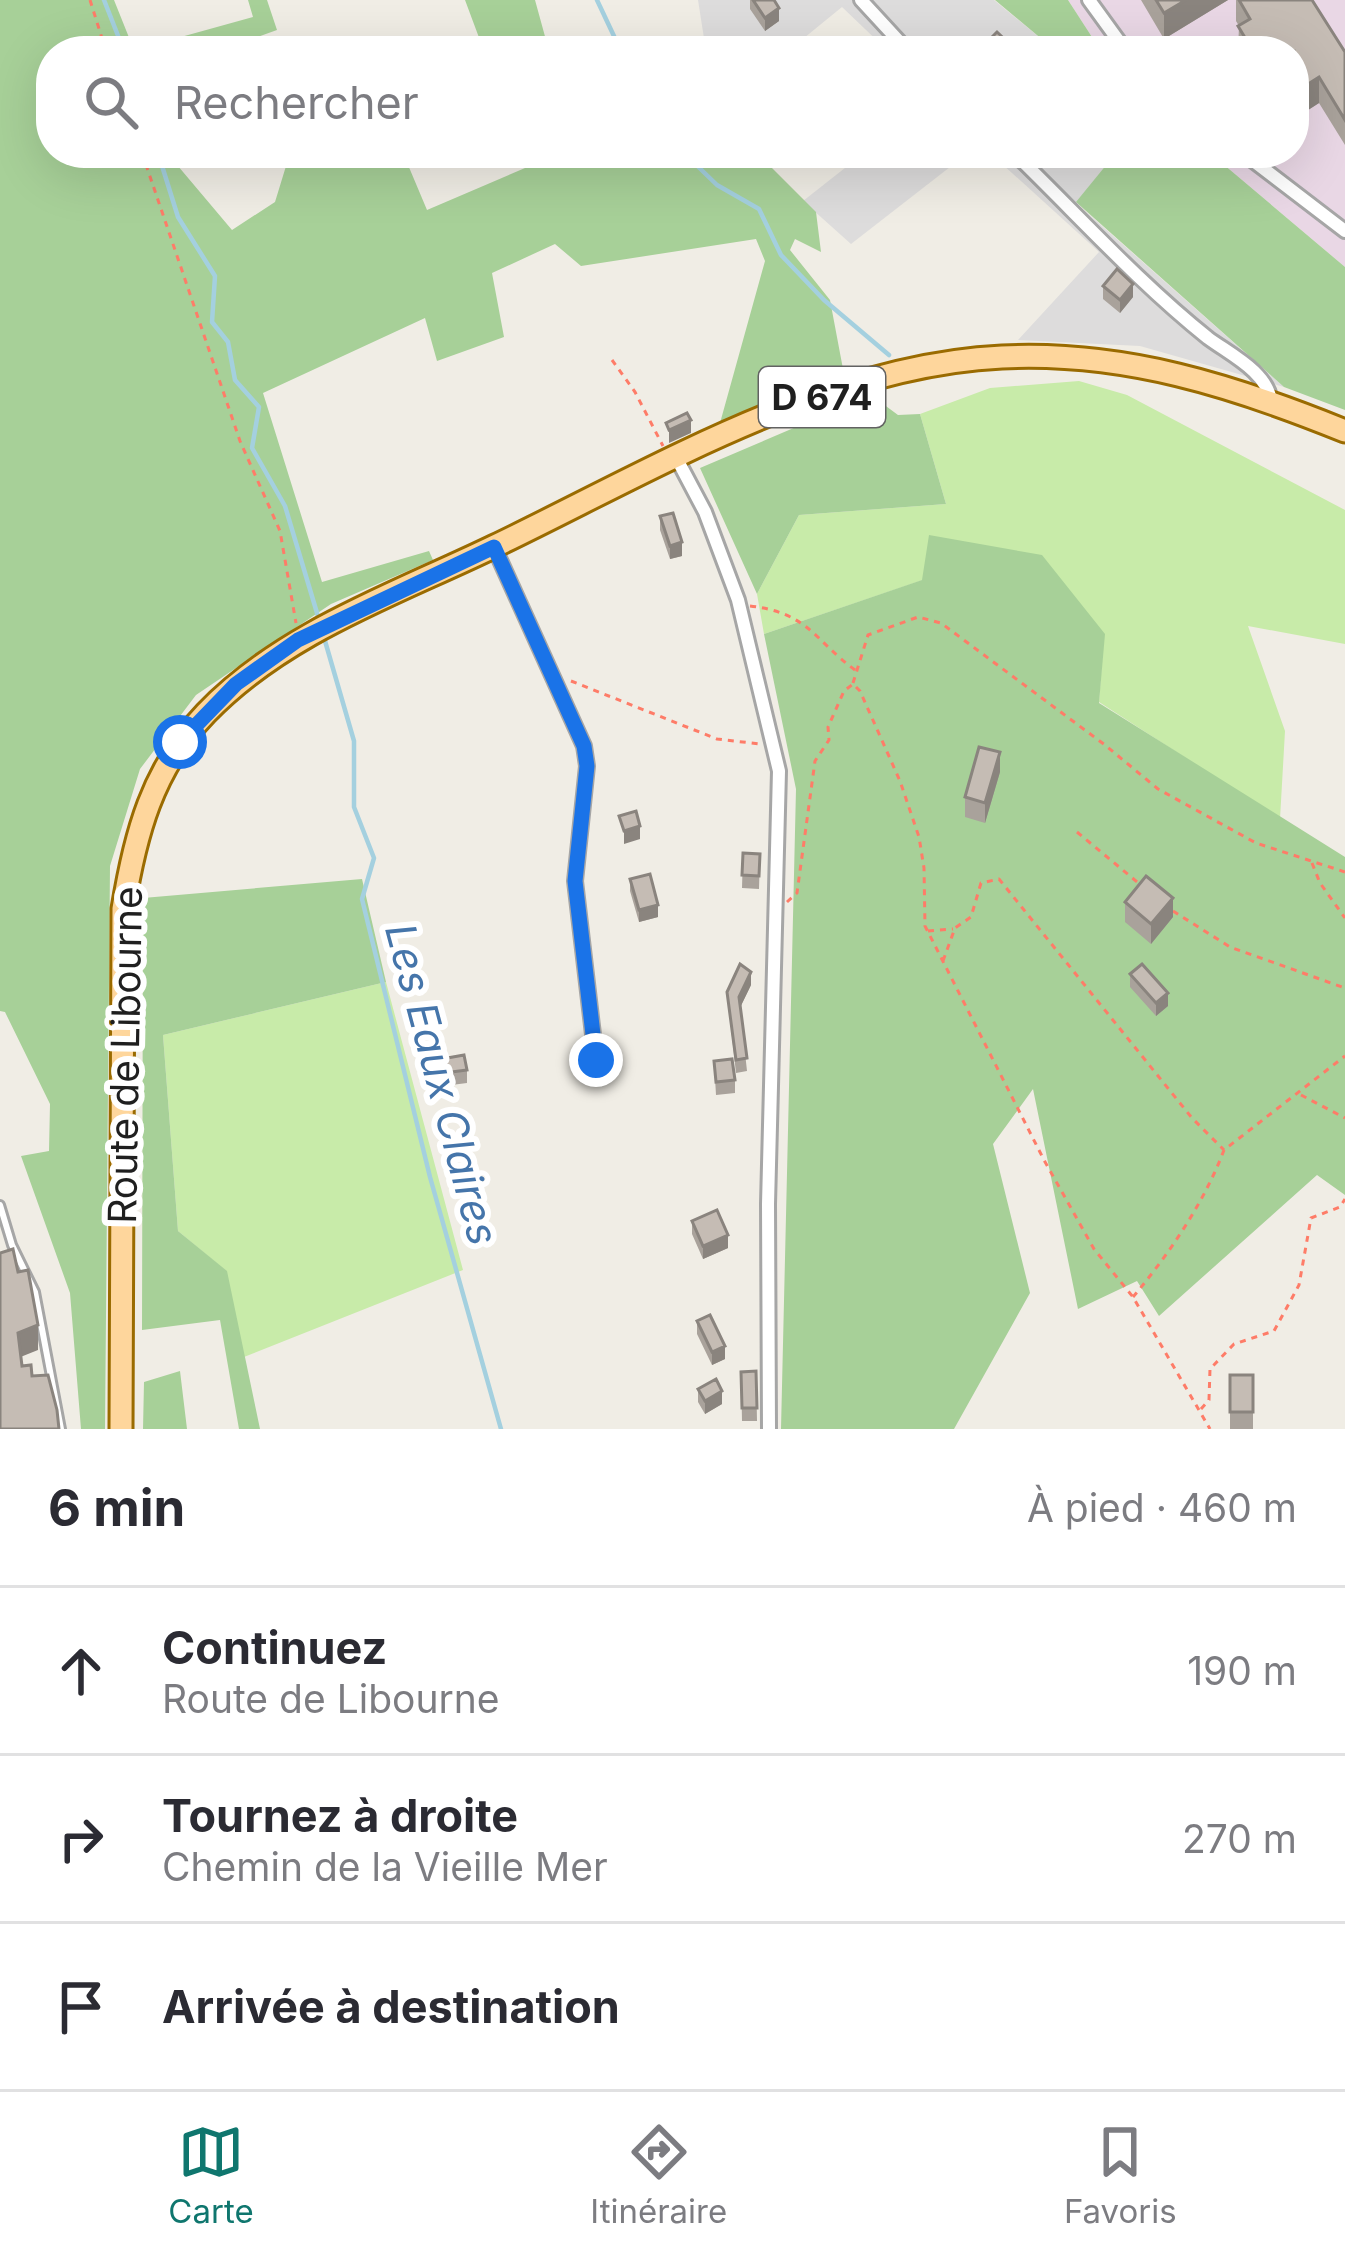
<!DOCTYPE html>
<html lang="fr">
<meta charset="utf-8">
<style>
body{margin:0;font-family:Inter,sans-serif;background:#f7f7f7;color:#2b2b33}
.stop{position:absolute;width:36px;height:36px;margin:-27px;border:9px solid #1a73e8;border-radius:50%;background:#fff}
.stop.end{background:#1a73e8;border-color:#fff;box-shadow:0 3px 12px #0008}
.list{margin:0;padding:0;list-style:none}
h2{display:flex;justify-content:space-between;align-items:center;height:156px;margin:0;padding:0 48px;font-size:51px}
h2 small{font-size:39px;font-weight:400;color:#7c7c81}
.list li{display:grid;grid-template-columns:78px 1fr auto;gap:36px;align-items:center;box-sizing:border-box;height:168px;padding:0 48px;border-top:3px solid #e1e1e2}
.list b{display:block;font-size:45px;white-space:nowrap}
.list p{margin:0;font-size:39px;white-space:nowrap;color:#7c7c81}
.list em{font-size:39px;font-style:normal;color:#7c7c81}
.icon{flex:none;width:66px;height:66px;fill:none;stroke:currentColor;stroke-width:2;stroke-linecap:round;stroke-linejoin:round}
.map{position:relative;flex:none;width:1345px;height:1429px;overflow:hidden}
.search{position:absolute;background:#fff;box-shadow:0 12px 48px #0002;left:36px;right:36px;top:36px;height:132px;display:flex;align-items:center;gap:30px;box-sizing:border-box;padding:0 42px;border-radius:48px;color:#7c7c81;font-size:45px}
.sheet{height:660px;background:#fff}
nav{display:flex;justify-content:space-around;align-items:center;box-sizing:border-box;height:168px;border-top:3px solid #e1e1e2;background:#fff;font-size:33px;color:#7c7c81}
nav a{display:grid;justify-items:center;gap:6px}
nav .on{color:#0f766e}
.map>svg:first-child{display:block}
</style>
<div class="map">
<svg width="1345" height="1429" viewBox="0 0 1345 1429">
<rect width="100%" height="100%" fill="#f0ede5"/>
<path fill="#dddcdc" d="M698 0H994L1056 51H888L842 7 788 51H706Z
M864 153H968L851 244 803 201Z
M990 153H1116L1076 203 1284 387 1140 346 1018 340 1099 252Z"/>
<path fill="#e9d7e5" d="M1068 0H1345V267L1210 153H1294V51H1101Z"/>
<path fill="#c8eba9" d="M1079 381 1127 395 1345 510V644L1248 626 1285 731 1280 819 1099 702 1104 634 923 580 764 634 757 594 799 515 946 504 920 414 990 388Z
M386 982 463 1270 244 1357 226 1271 178 1231 163 1035Z"/>
<path fill="#a7d098" d="M0 0H114L134 50 253 17 248 0H267L277 30 219 51H51V153H167L232 230 275 202 290 153H403L427 210 525 168 521 153H757L816 212 821 252 795 239 790 250 830 300 843 369 720 423 765 261 756 239 581 266 555 244 492 273 504 337 437 361 425 318 263 393 322 582 429 551 433 560 331 604 196 695 140 769 110 866 105 1429H81L70 1293 21 1156 49 1151 50 1104 5 1012 0 1011Z
M465 0H535L549 51H484Z
M995 0H1068L1101 51H1056Z
M1116 153H1210L1345 267V410L1284 387 1076 202Z
M871 395 898 415 920 414 946 504 799 515 757 594 700 468Z
M929 535 1042 555 1105 634 1099 703 1345 857V1195L1317 1175 1159 1316 1137 1281 1078 1309 1033 1089 993 1144 1030 1293 954 1429H781L796 789 764 634 922 580Z
M362 879 386 982 163 1035 178 1231 227 1271 260 1429H239L220 1320 142 1330 143 898Z
M180 1371 187 1429H143L144 1382Z"/>
<g fill="none" stroke-linecap="round" stroke-linejoin="round">
<path stroke="#a4d0df" stroke-width="4.5" d="M104 0 124 51
M597 0 621 51
M158 153 178 217 215 276 212 322 228 342 235 380 259 407 252 448 285 506 320 623
M684 153 717 185 759 209 781 255 824 300 889 355
M323 634 354 741V807L374 858 362 899 430 1177 501 1429"/>
<g stroke="#a6a6a6" stroke-width="12">
<path id="service" d="M0 1205 12 1245 35 1292 61 1429"/>
</g>
<g stroke="#a6a6a6" stroke-width="18">
<path id="minor" d="M861 0 908 51
M1089 0 1126 51
M1014 153C1078 215 1138 282 1208 338 1231 355 1267 372 1271 401
M1243 153 1345 231
M677 459 705 512 738 600 779 771 768 1204 769 1429
M494 547 584 746 587 766 575 881 596 1060"/>
</g>
<g stroke="#9a6b00" stroke-width="27">
<path id="primary" d="M121 1429 123 909C135 835 152 769 206 713 284 632 396 594 495 546 651 471 826 365 1002 357 1124 351 1234 386 1345 431"/>
</g>
<path stroke="#fe7c68" stroke-width="3" stroke-dasharray="6 6" stroke-linecap="butt" d="M90 0 106 51
M142 153 240 441 280 531 296 623
M612 360 635 392 663 446
M750 606C809 613 814 640 855 670
M571 681 717 739 760 744
M853 683 868 635 918 617 941 623 1105 745 1158 789 1256 843 1345 872
M1077 832 1142 886
M1312 863 1320 883 1345 918
M787 902 797 893 815 761 829 740 828 727 844 691 853 684 860 691 900 781 919 837 924 868 925 926 1044 1160 1094 1249 1133 1297 1210 1429
M1173 911 1230 947 1345 988
M928 931 953 929
M943 961 955 928 971 917 981 883 999 879 1192 1118 1224 1150
M1301 1095 1345 1118
M1133 1297C1169 1254 1204 1203 1224 1150L1345 1056
M1201 1409 1209 1400 1210 1369 1234 1344 1274 1331 1299 1285 1311 1218 1340 1207 1345 1199"/>
<use href="#service" stroke="#fff" stroke-width="6"/>
<use href="#minor" stroke="#fff" stroke-width="12"/>
<use href="#primary" stroke="#fed69c" stroke-width="21"/>
</g>
<path fill="#a9a29b" d="M750 0H774L779 21 765 31 750 9Z
M1141 0H1228L1164 39Z
M1236 0H1312L1345 52V145L1319 103 1294 119V51H1238L1239 26 1236 21Z
M1103 286 1133 297 1120 313 1103 299Z
M660 516 682 556 670 559 660 530Z
M1000 772 985 823 965 817V797Z
M743 853 760 854 759 889 742 888Z
M630 879 658 917 639 922 630 891Z
M1125 902 1173 917 1151 944 1125 922Z
M1130 974 1168 1006 1156 1016 1130 987Z
M751 985 740 1007 747 1071 736 1073 727 992Z
M714 1061 735 1080V1093L716 1095Z
M425 1062 467 1070V1083L428 1088Z
M692 1221 728 1248 703 1259 692 1234Z
M697 1321 725 1359 712 1365 697 1334Z
M756 1371 757 1421H742L741 1372Z
M1230 1375H1253V1429H1230Z
M698 1389 722 1404 705 1414 698 1402Z"/>
<path fill="#8a847e" d="M1186 0H1228L1164 39V13Z
M779 8V21L765 31V18Z
M1319 77V103L1294 119V93Z
M1133 284V297L1120 313V300Z
M691 420V433L669 443V430Z
M682 542V556L670 559V546Z
M1000 752V772L985 823V803Z
M640 826V839L624 844V831Z
M1173 898V917L1151 944V924Z
M658 905V917L639 922V910Z
M751 972V985L739 1010V997Z
M1168 993V1006L1156 1016V1003Z
M728 1235V1248L703 1259V1246Z
M38 1325V1350L18 1358V1333Z
M725 1346V1359L712 1365V1352Z
M722 1391V1404L705 1414V1401Z"/>
<path fill="#c5bcb4" stroke="#8a847e" stroke-width="3" d="M753 0H774L779 8 765 18Z
M1156 0H1186L1164 13Z
M1239 0H1312L1345 52V120L1319 77 1294 93V51H1253L1238 26 1250 19Z
M997 32 1017 51H984L981 48Z
M1117 269 1133 284 1120 300 1103 286Z
M687 413 691 420 669 430 666 423Z
M673 513 682 542 670 546 660 516Z
M979 747 1000 752 985 803 965 797Z
M636 811 640 826 624 831 619 816Z
M743 853 760 854 759 876 742 875Z
M650 874 658 905 639 910 630 879Z
M1146 876 1173 898 1151 924 1125 902Z
M740 964 751 972 739 997 747 1058 736 1060 727 992Z
M1142 964 1168 993 1156 1003 1130 974Z
M464 1055 467 1070 428 1075 425 1062Z
M732 1059 735 1080 716 1082 714 1061Z
M717 1210 728 1235 703 1246 692 1221Z
M13 1249 18 1272 28 1270 38 1325 18 1333 22 1366 31 1365 32 1376 48 1375 57 1410 59 1429H0V1253Z
M710 1315 725 1346 712 1352 697 1321Z
M756 1371 757 1408H742L741 1372Z
M1230 1375H1253V1412H1230Z
M716 1379 722 1391 705 1401 698 1389Z"/>
<g fill="none" stroke-linecap="round" stroke-linejoin="round">
<path stroke="#1a73e8" stroke-width="15" d="M180 742 236 684 298 640 494 547 584 746 587 766 575 881 596 1060"/>
</g>
<g text-anchor="middle" stroke-width="12" stroke-linejoin="round" paint-order="stroke">
<rect fill="#fff" stroke="#626262" stroke-width="3" x="759" y="367" width="126" height="60" rx="9"/>
<g font-size="36" font-weight="bold" fill="#1f1f1f">
<text x="822" y="410">D 674</text>
</g>
<g font-size="39" fill="#1f1f1f" stroke="#fff">
<text transform="translate(125 1055) rotate(-89)" y="14">Route de Libourne</text>
</g>
<g font-size="42" font-style="italic" fill="#4575aa" stroke="#fff">
<text transform="translate(442 1084) rotate(75)" y="15">Les Eaux Claires</text>
</g>
</g>
</svg>
<div class="stop" style="left:180px;top:742px"></div>
<div class="stop end" style="left:596px;top:1060px"></div>
<div class="search"><svg class="icon" aria-label="search" viewBox="0 0 24 24"><circle cx="10" cy="10" r="6"/><path d="M15 15l6 6"/></svg>Rechercher</div>
</div>
<section class="sheet">
<h2>6 min<small>À pied · 460 m</small></h2>
<ul class="list">
<li><svg class="icon" aria-label="ahead" viewBox="0 0 24 24"><path d="M12 20V5M6 11l6-6 6 6"/></svg><div><b>Continuez</b><p>Route de Libourne</p></div><em>190 m</em></li>
<li><svg class="icon" aria-label="right" viewBox="0 0 24 24"><path d="M7 20v-9h11M14 6l5 5-5 5"/></svg><div><b>Tournez à droite</b><p>Chemin de la Vieille Mer</p></div><em>270 m</em></li>
<li><svg class="icon" aria-label="arrive" viewBox="0 0 24 24"><path d="M6 21V4h12l-3 4 3 4H6"/></svg><div><b>Arrivée à destination</b></div></li>
</ul>
</section>
<nav>
<a class="on"><svg class="icon" aria-label="map" viewBox="0 0 24 24"><path d="M3 6l6-2 6 2 6-2v14l-6 2-6-2-6 2zM9 4v14M15 6v14"/></svg>Carte</a>
<a><svg class="icon" aria-label="directions" viewBox="0 0 24 24"><path d="M12 3l9 9-9 9-9-9zM9 14v-3h6M13 9l2 2-2 2"/></svg>Itinéraire</a>
<a><svg class="icon" aria-label="saved" viewBox="0 0 24 24"><path d="M7 4h10v16l-5-4-5 4z"/></svg>Favoris</a>
</nav>
